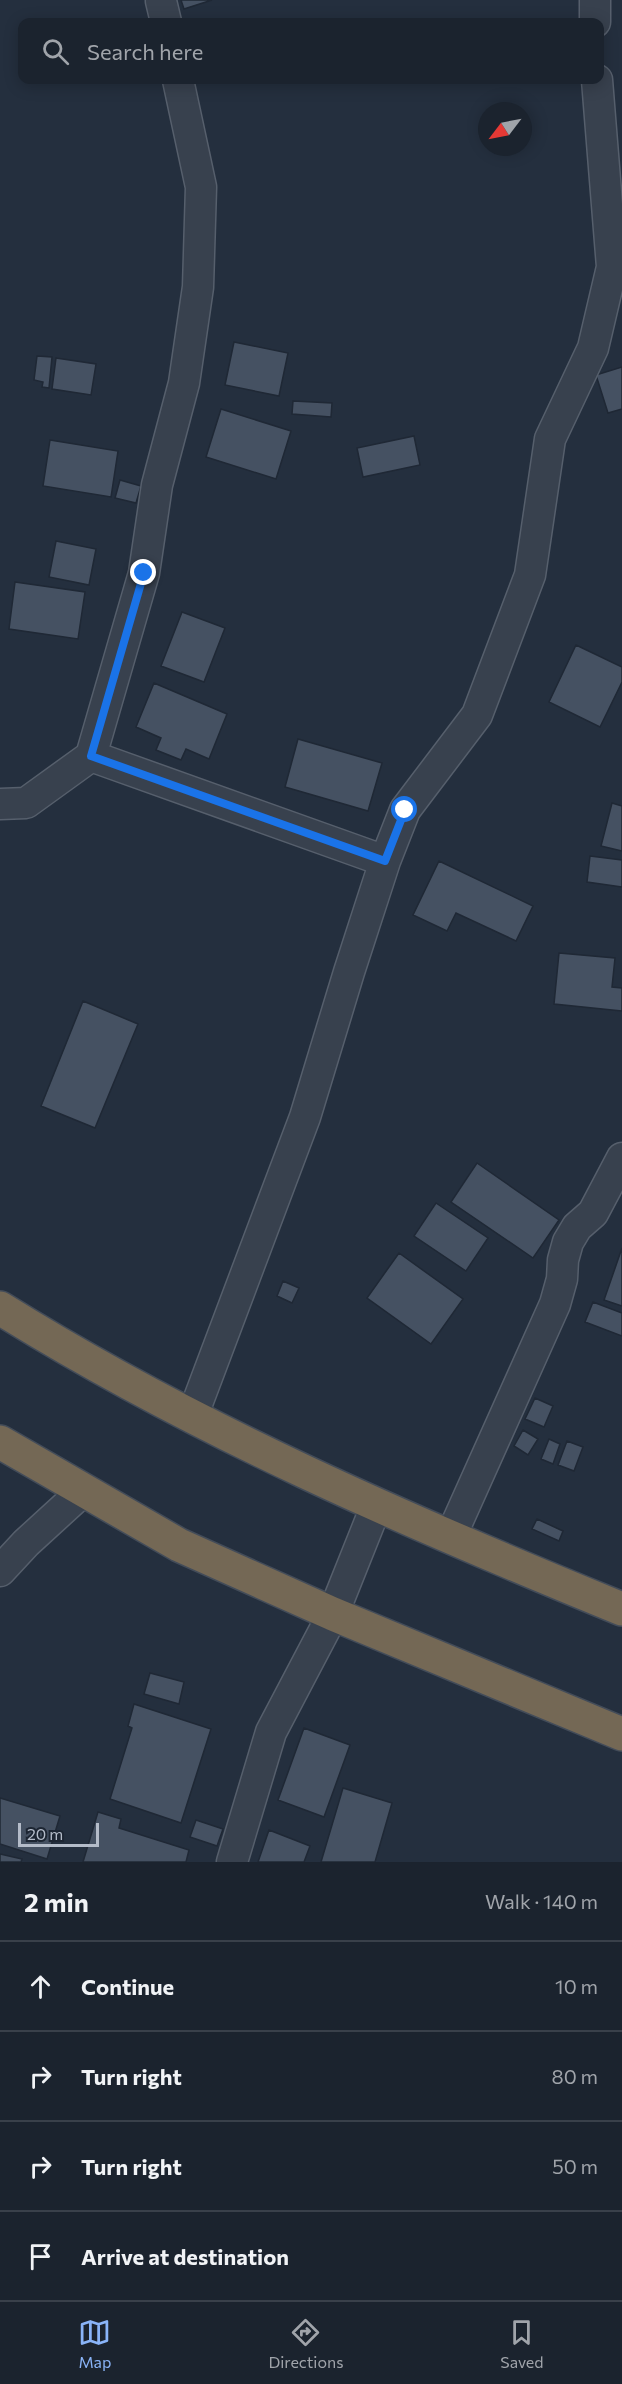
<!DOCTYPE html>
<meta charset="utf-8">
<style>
body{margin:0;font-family:Commissioner,sans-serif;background:#282f3a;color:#f1f3f6}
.compass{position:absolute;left:478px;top:102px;width:54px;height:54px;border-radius:50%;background:#1b232e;box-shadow:0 3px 15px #0003;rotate:238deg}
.scale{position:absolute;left:18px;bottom:15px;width:81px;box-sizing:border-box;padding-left:6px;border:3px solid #b4bcc9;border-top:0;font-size:16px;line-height:21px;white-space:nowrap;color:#b4bcc9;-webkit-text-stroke:4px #1d2633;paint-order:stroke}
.stop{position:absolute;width:18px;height:18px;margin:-14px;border:4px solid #1a73e8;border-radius:50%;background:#fff}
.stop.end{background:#1a73e8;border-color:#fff;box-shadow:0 2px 6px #0008}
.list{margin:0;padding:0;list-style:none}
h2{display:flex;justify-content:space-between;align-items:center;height:78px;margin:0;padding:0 24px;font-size:26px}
h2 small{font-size:20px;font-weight:400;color:#a0a4aa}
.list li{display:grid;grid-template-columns:39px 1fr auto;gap:18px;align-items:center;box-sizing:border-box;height:90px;padding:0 24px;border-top:2px solid #39404a}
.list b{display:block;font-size:22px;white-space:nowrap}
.list em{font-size:20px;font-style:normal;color:#a0a4aa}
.icon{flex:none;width:33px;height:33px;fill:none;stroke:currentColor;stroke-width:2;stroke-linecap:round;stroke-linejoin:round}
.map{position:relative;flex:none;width:622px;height:1862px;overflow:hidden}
.search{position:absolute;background:#1b232e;box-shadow:0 3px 15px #0003;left:18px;right:18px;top:18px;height:66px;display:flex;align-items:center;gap:15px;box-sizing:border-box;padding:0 21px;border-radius:12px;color:#a0a4aa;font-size:22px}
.sheet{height:438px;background:#1b232e}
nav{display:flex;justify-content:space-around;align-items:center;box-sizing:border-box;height:84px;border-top:2px solid #39404a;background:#1b232e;font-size:16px;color:#a0a4aa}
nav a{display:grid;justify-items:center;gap:3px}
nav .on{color:#8ab4f8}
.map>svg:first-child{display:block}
</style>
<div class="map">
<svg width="622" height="1862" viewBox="0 0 622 1862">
<rect width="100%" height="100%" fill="#242f3e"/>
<path fill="#455162" stroke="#1f2835" stroke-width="1.5" d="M181 0H212L184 9Z
M234 342 288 353 279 396 225 385Z
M37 356 52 357 49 388 42 387 43 382 34 380Z
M56 358 96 364 91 395 52 389Z
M622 367V409L608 413 596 375Z
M293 401 332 403 331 417 292 414Z
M221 409 291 431 276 479 206 457Z
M414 436 420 465 363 477 357 448Z
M50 440 118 451 111 497 43 486Z
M120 480 141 486 136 503 115 498Z
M56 541 96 549 89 585 49 577Z
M15 582 85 592 78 639 9 629Z
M182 612 225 628 204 682 161 666Z
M576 645 622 667V682L600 727 549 702Z
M154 683 227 714 209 759 186 749 181 760 156 750 161 738 136 727Z
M298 739 382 763 368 811 285 787Z
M612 803 622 806V851L601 846Z
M590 856 622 860V887L587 882Z
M439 861 533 906 516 941 456 913 447 931 413 915Z
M559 953 615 958 612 987 622 988V1011L554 1004Z
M83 1001 138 1024 95 1128 41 1106Z
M477 1163 559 1220 533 1258 451 1202Z
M436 1203 488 1238 466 1271 414 1236Z
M622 1248V1306L604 1300Z
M399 1253 463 1299 431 1344 367 1298Z
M283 1281 299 1288 292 1303 277 1296Z
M593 1302 622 1313V1336L585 1322Z
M535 1398 553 1406 544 1427 525 1419Z
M523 1430 538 1439 528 1455 514 1446Z
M549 1439 560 1444 553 1464 541 1459Z
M567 1441 583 1447 574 1471 558 1465Z
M537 1519 563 1531 559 1541 532 1529Z
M150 1673 184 1682 179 1704 144 1694Z
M134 1704 211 1729 181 1823 110 1799 132 1728 128 1726Z
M304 1728 350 1745 324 1817 278 1800Z
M343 1788 392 1803 375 1862H321Z
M0 1798 60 1816 47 1859 0 1844Z
M98 1812 121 1819 119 1828 189 1850 186 1862H83Z
M196 1820 223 1829 217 1846 190 1837Z
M269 1830 310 1846 304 1862H258Z
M0 1854 22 1859 21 1862H0Z"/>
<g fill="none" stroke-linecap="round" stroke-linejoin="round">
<g stroke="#565f6c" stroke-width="33">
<path id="street" d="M595 0V22
M161 1 166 22
M91 756 144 573 157 485 184 383 198 287 201 187 178 80
M0 804 26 803 91 756 385 861
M192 1417 305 1117 349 972 385 861 405 810 477 715 530 575 550 439 593 348 612 267 597 80
M451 1536 555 1304 562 1279 563 1260 568 1242 577 1227 593 1213 622 1158
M0 1571 26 1543 84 1490
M232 1862 271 1732 333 1614 377 1504"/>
</g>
<g stroke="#434c59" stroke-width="36">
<path id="highway" d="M0 1308C196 1430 409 1522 622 1609
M0 1442 179 1545 333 1614 622 1734"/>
</g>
<use href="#street" stroke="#38414e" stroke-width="30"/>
<use href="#highway" stroke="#746855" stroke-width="33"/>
</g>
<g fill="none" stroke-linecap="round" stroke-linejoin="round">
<path stroke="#1a73e8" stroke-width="8" d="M144 573 91 756 385 861 405 810"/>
</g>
</svg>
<svg class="compass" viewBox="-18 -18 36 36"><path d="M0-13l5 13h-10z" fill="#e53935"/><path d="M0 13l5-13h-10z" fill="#a0a4aa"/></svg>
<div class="scale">20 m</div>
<div class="stop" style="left:405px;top:810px"></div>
<div class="stop end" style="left:144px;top:573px"></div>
<div class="search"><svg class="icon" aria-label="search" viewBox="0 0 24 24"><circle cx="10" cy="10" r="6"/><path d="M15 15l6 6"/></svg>Search here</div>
</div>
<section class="sheet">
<h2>2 min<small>Walk · 140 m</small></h2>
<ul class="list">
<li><svg class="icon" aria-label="ahead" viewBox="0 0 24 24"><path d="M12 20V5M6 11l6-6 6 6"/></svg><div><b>Continue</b></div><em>10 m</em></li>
<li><svg class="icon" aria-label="right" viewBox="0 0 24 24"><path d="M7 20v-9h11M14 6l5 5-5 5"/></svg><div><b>Turn right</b></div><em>80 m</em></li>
<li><svg class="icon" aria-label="right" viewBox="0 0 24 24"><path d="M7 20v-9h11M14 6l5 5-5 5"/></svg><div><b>Turn right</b></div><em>50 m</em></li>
<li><svg class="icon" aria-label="arrive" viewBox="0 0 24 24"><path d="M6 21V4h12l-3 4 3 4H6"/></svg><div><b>Arrive at destination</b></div></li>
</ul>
</section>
<nav>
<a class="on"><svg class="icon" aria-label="map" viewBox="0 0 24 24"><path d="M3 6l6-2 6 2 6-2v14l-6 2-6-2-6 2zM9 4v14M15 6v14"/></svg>Map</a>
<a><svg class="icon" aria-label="directions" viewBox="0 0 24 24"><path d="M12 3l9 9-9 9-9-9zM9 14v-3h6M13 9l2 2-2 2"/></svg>Directions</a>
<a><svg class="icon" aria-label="saved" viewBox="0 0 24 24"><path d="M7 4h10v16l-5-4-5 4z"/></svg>Saved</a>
</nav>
